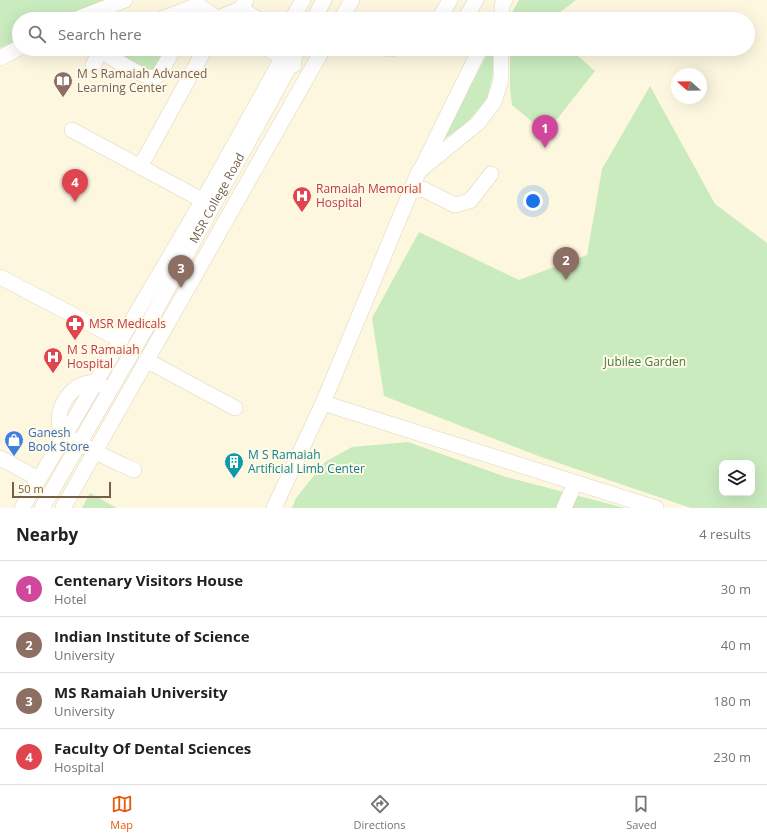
<!DOCTYPE html>
<style>
body{margin:0;font-family:"Open Sans",sans-serif;background:#f2f2f2;color:#202124}
.controls{position:absolute;right:12px;bottom:12px;display:grid;overflow:hidden;border-radius:8px;box-shadow:0 4px 16px #0002}
.controls button{width:36px;height:36px;display:grid;place-items:center;padding:0;border:0;border-bottom:1px solid #e0e0e0;background:#fff;color:#202124;font:20px sans-serif}
.compass{position:absolute;left:671px;top:68px;width:36px;height:36px;border-radius:50%;background:#fff;box-shadow:0 4px 16px #0002;rotate:290deg}
.scale{position:absolute;left:12px;bottom:10px;width:99px;box-sizing:border-box;padding-left:4px;border:2px solid #755f46;border-top:0;font-size:11px;line-height:14px;white-space:nowrap;color:#755f46;-webkit-text-stroke:3px #fffae7;paint-order:stroke}
.you{position:absolute;left:533px;top:201px;width:14px;height:14px;margin:-10px;border:3px solid #fff;border-radius:50%;background:#1a73e8;box-shadow:0 0 0 6px #1a73e833}
.badge{display:grid;place-items:center;width:26px;height:26px;border-radius:50%;background:#ea580c;color:#fff;font-size:13px;font-weight:700}
.pin{position:absolute;translate:-50% -33px;filter:drop-shadow(0 1px 2px #0008)}
.pin::after{content:'';position:absolute;top:21px;width:14px;height:12px;background:inherit;clip-path:polygon(0 0,100% 0,50% 100%)}
.list{margin:0;padding:0;list-style:none}
h2{display:flex;justify-content:space-between;align-items:center;height:52px;margin:0;padding:0 16px;font-size:17px}
h2 small{font-size:13px;font-weight:400;color:#757577}
.list li{display:grid;grid-template-columns:26px 1fr auto;gap:12px;align-items:center;box-sizing:border-box;height:56px;padding:0 16px;border-top:1px solid #e0e0e0}
.list b{display:block;font-size:15px;white-space:nowrap}
.list p{margin:0;font-size:13px;white-space:nowrap;color:#757577}
.list em{font-size:13px;font-style:normal;color:#757577}
.icon{flex:none;width:22px;height:22px;fill:none;stroke:currentColor;stroke-width:2;stroke-linecap:round;stroke-linejoin:round}
.map{position:relative;flex:none;width:767px;height:508px;overflow:hidden}
.search{position:absolute;background:#fff;box-shadow:0 4px 16px #0002;left:12px;right:12px;top:12px;height:44px;display:flex;align-items:center;gap:10px;box-sizing:border-box;padding:0 14px;border-radius:22px;color:#757577;font-size:15px}
.sheet{height:276px;background:#fff}
nav{display:flex;justify-content:space-around;align-items:center;box-sizing:border-box;height:56px;border-top:1px solid #e0e0e0;background:#fff;font-size:11px;color:#757577}
nav a{display:grid;justify-items:center;gap:2px}
nav .on{color:#ea580c}
.map>svg:first-child{display:block}
</style>
<div class="map">
<svg width="767" height="508" viewBox="0 0 767 508">
<rect width="100%" height="100%" fill="#fdf7e0"/>
<path fill="#c9ebbe" fill-rule="evenodd" d="M0 0H111L67 19H19V40L0 48Z
M519 0H576L560 12 559 19H510V16Z
M108 49H166L152 72Z
M490 49H493L494 71 487 99 466 124 441 141Z
M510 49H570L595 71 558 118 541 129 512 105 510 88Z
M650 86 715 204 767 243V508H691L541 457 384 396 372 318 419 232 519 280 587 255 602 169ZM722 463H752V493H722Z
M408 442 506 477 625 508H292L296 498 325 462 352 447Z
M90 493 117 508H82Z"/>
<g fill="none" stroke-linecap="round" stroke-linejoin="round">
<g stroke="#e2d4bb" stroke-width="16">
<g id="minor">
<path d="M198 5 218 19"/>
<path d="M241 9 258 19"/>
<path d="M77 19 125 0"/>
<path d="M161 19 198 5"/>
<path d="M222 19 223 16 241 9 246 0"/>
<path d="M292 19 303 0"/>
<path d="M314 19 324 0"/>
<path d="M341 19 352 0"/>
<path d="M439 19 450 0"/>
<path d="M465 19 476 0"/>
<path d="M502 19V5L505 0"/>
<path d="M100 49 101 51C111 57 147 82 157 76 162 72 170 55 173 49"/>
<path d="M268 49 294 65"/>
<path d="M388 49H392"/>
<path d="M501 49V80L494 102 478 123 419 171 323 403 656 508"/>
<path d="M0 58 19 48"/>
<path d="M93 65 101 51"/>
<path d="M72 130 202 200"/>
<path d="M140 167 205 49"/>
<path d="M422 167 480 49"/>
<path d="M412 191 423 189 455 205 470 201 491 174"/>
<path d="M0 277 121 340"/>
<path d="M146 360 235 408"/>
<path d="M101 385C76 372 46 416 65 435 69 438 75 440 79 443 97 453 115 462 134 470"/>
<path d="M0 458 39 479"/>
<path d="M22 508 214 181 279 64"/>
<path id="s1" d="M42 508 146 328 299 49"/>
<path d="M63 508 323 49"/>
<path d="M274 508 323 403"/>
<path d="M564 508 575 483"/>
</g>
</g>
<use href="#minor" stroke="#fff" stroke-width="15"/>
</g>
<defs>
<g id="library-pin" transform="scale(1)"><path d="M0 17L-7.5 6A9.5 9.5 0 1 1 7.5 6Z" fill="#8d6e63" stroke="#fffae7"/><path d="M-6-4Q-3-5.5-.7-3.5V5Q-3 3-6 4ZM6-4Q3-5.5 .7-3.5V5Q3 3 6 4Z" fill="#fff"/></g>
<g id="hospital-pin" transform="scale(1)"><path d="M0 17L-7.5 6A9.5 9.5 0 1 1 7.5 6Z" fill="#e0444e" stroke="#fffae7"/><path d="M-5-5h3v3.5h4V-5h3V5h-3V1.5h-4V5h-3Z" fill="#fff"/></g>
<g id="pharmacy-pin" transform="scale(1)"><path d="M0 17L-7.5 6A9.5 9.5 0 1 1 7.5 6Z" fill="#e0444e" stroke="#fffae7"/><path d="M-2-6h4v4h4v4h-4v4h-4v-4h-4v-4h4Z" fill="#fff"/></g>
<g id="shop-pin" transform="scale(1)"><path d="M0 17L-7.5 6A9.5 9.5 0 1 1 7.5 6Z" fill="#3f7fe0" stroke="#fffae7"/><path d="M-5-2.5h2.3a2.7 3.5 0 0 1 5.4 0H5L5.5 6h-11ZM-1.5-2.5h3a1.5 2.3 0 0 0-3 0Z" fill="#fff"/></g>
<g id="building-pin" transform="scale(1)"><path d="M0 17L-7.5 6A9.5 9.5 0 1 1 7.5 6Z" fill="#0f9aa8" stroke="#fffae7"/><path d="M-4-6H4V6H1V3H-1V6H-4ZM-2.5-4.3h1.7v1.8h-1.7ZM.8-4.3h1.7v1.8H.8ZM-2.5-1h1.7V.8h-1.7ZM.8-1h1.7V.8H.8Z" fill="#fff"/></g>
</defs>
<g fill-rule="evenodd">
<use href="#library-pin" x="63" y="81"/>
<use href="#hospital-pin" x="302" y="196"/>
<use href="#pharmacy-pin" x="75" y="324"/>
<use href="#hospital-pin" x="53" y="357"/>
<use href="#shop-pin" x="14" y="440"/>
<use href="#building-pin" x="234" y="462"/>
</g>
<g text-anchor="middle" stroke-width="4" stroke-linejoin="round" paint-order="stroke">
<g font-size="12" fill="#785e54" stroke="#fffae7" text-anchor="start">
<text x="77" y="78">M S Ramaiah Advanced<tspan x="77" dy="14">Learning Center</tspan></text>
</g>
<g font-size="12" fill="#be3a42" stroke="#fffae7" text-anchor="start">
<text x="316" y="193">Ramaiah Memorial<tspan x="316" dy="14">Hospital</tspan></text>
<text x="89" y="328">MSR Medicals</text>
<text x="67" y="354">M S Ramaiah<tspan x="67" dy="14">Hospital</tspan></text>
</g>
<g font-size="12" fill="#755f46" stroke="#fffae7">
<text dy="4" stroke="none"><textPath href="#s1" startOffset="356">MSR College Road</textPath></text>
</g>
<g font-size="12" fill="#457b3e" stroke="#fffae7">
<text x="645" y="366">Jubilee Garden</text>
</g>
<g font-size="12" fill="#366cbe" stroke="#fffae7" text-anchor="start">
<text x="28" y="437">Ganesh<tspan x="28" dy="14">Book Store</tspan></text>
</g>
<g font-size="12" fill="#0d838f" stroke="#fffae7" text-anchor="start">
<text x="248" y="459">M S Ramaiah<tspan x="248" dy="14">Artificial Limb Center</tspan></text>
</g>
</g>
</svg>
<div class="controls">
<button><svg class="icon" aria-label="layers" viewBox="0 0 24 24"><path d="M12 4l9 5-9 5-9-5zM3 14l9 5 9-5"/></svg></button>
</div>
<svg class="compass" viewBox="-18 -18 36 36"><path d="M0-13l5 13h-10z" fill="#e53935"/><path d="M0 13l5-13h-10z" fill="#757577"/></svg>
<div class="scale">50 m</div>
<div class="you"></div>
<div class="pin badge" style="left:545px;top:148px;background:#d1479c">1</div>
<div class="pin badge" style="left:566px;top:280px;background:#8d6e63">2</div>
<div class="pin badge" style="left:181px;top:288px;background:#8d6e63">3</div>
<div class="pin badge" style="left:75px;top:202px;background:#e0444e">4</div>
<div class="search"><svg class="icon" aria-label="search" viewBox="0 0 24 24"><circle cx="10" cy="10" r="6"/><path d="M15 15l6 6"/></svg>Search here</div>
</div>
<section class="sheet">
<h2>Nearby<small>4 results</small></h2>
<ul class="list">
<li><span class="badge" style="background:#d1479c">1</span><div><b>Centenary Visitors House</b><p>Hotel</p></div><em>30 m</em></li>
<li><span class="badge" style="background:#8d6e63">2</span><div><b>Indian Institute of Science</b><p>University</p></div><em>40 m</em></li>
<li><span class="badge" style="background:#8d6e63">3</span><div><b>MS Ramaiah University</b><p>University</p></div><em>180 m</em></li>
<li><span class="badge" style="background:#e0444e">4</span><div><b>Faculty Of Dental Sciences</b><p>Hospital</p></div><em>230 m</em></li>
</ul>
</section>
<nav>
<a class="on"><svg class="icon" aria-label="map" viewBox="0 0 24 24"><path d="M3 6l6-2 6 2 6-2v14l-6 2-6-2-6 2zM9 4v14M15 6v14"/></svg>Map</a>
<a><svg class="icon" aria-label="directions" viewBox="0 0 24 24"><path d="M12 3l9 9-9 9-9-9zM9 14v-3h6M13 9l2 2-2 2"/></svg>Directions</a>
<a><svg class="icon" aria-label="saved" viewBox="0 0 24 24"><path d="M7 4h10v16l-5-4-5 4z"/></svg>Saved</a>
</nav>
